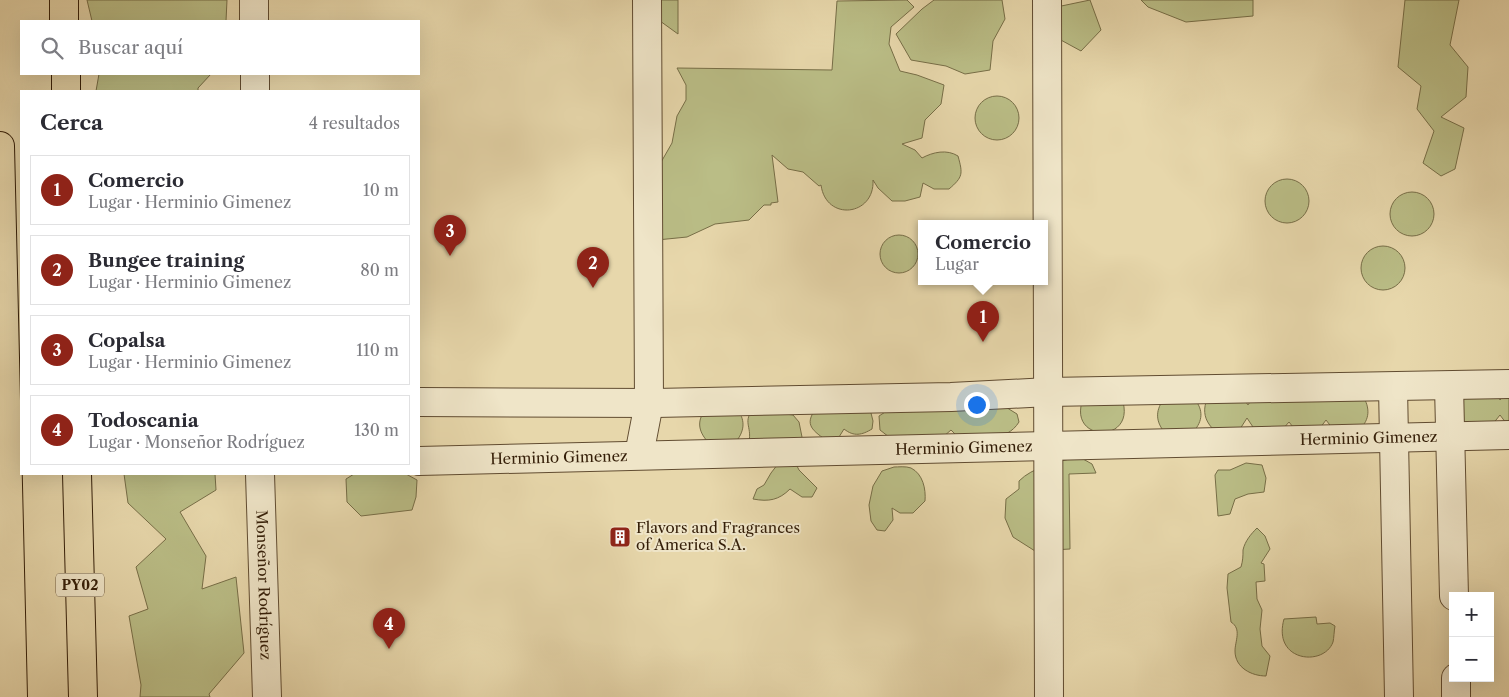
<!DOCTYPE html>
<html lang="es">
<meta charset="utf-8">
<style>
body{margin:0;font-family:"Libre Caslon Text",serif;background:#f7f7f7;color:#2b2b33}
.controls{position:absolute;right:15px;bottom:15px;display:grid;overflow:hidden;border-radius:0px;box-shadow:0 5px 20px #0002}
.controls button{width:45px;height:45px;display:grid;place-items:center;padding:0;border:0;border-bottom:1px solid #e1e1e2;background:#fff;color:#2b2b33;font:25px sans-serif}
.you{position:absolute;left:976px;top:404px;width:18px;height:18px;margin:-12px;border:4px solid #fff;border-radius:50%;background:#1a73e8;box-shadow:0 0 0 8px #1a73e833}
.badge{display:grid;place-items:center;width:32px;height:32px;border-radius:50%;background:#8f2418;color:#fff;font-size:16px;font-weight:700}
.pin{position:absolute;translate:-50% -41px;filter:drop-shadow(0 1px 2px #0008)}
.pin::after{content:'';position:absolute;top:26px;width:18px;height:15px;background:inherit;clip-path:polygon(0 0,100% 0,50% 100%)}
.popup{position:absolute;left:918px;top:220px;width:130px;height:65px;box-sizing:border-box;display:grid;place-content:center;border-radius:0px;background:#fff;filter:drop-shadow(0 1px 4px #0005);font-size:16px;white-space:nowrap;color:#7c7c81}
.popup b{font-size:19px;color:#2b2b33}
.popup::after{content:'';position:absolute;left:50%;top:100%;margin-left:-10px;border:10px solid transparent;border-top-color:#fff}
.list{margin:0;padding:0;list-style:none}
h2{display:flex;justify-content:space-between;align-items:center;height:65px;margin:0;padding:0 20px;font-size:21px}
h2 small{font-size:16px;font-weight:400;color:#7c7c81}
.list li{display:grid;grid-template-columns:32px 1fr auto;gap:15px;align-items:center;box-sizing:border-box;height:70px;margin:0 10px 10px;padding:0 10px;border:1px solid #e1e1e2;border-radius:0px}
.list b{display:block;font-size:19px;white-space:nowrap}
.list p{margin:0;font-size:16px;white-space:nowrap;color:#7c7c81}
.list em{font-size:16px;font-style:normal;color:#7c7c81}
.icon{flex:none;width:28px;height:28px;fill:none;stroke:currentColor;stroke-width:2;stroke-linecap:round;stroke-linejoin:round}
.map{position:relative;flex:none;width:1509px;height:697px;overflow:hidden}
.search{position:absolute;background:#fff;box-shadow:0 5px 20px #0002;left:20px;top:20px;width:400px;height:55px;display:flex;align-items:center;gap:12px;box-sizing:border-box;padding:0 18px;border-radius:0px;color:#7c7c81;font-size:19px}
.panel{position:absolute;background:#fff;box-shadow:0 5px 20px #0002;left:20px;top:90px;width:400px;height:385px;border-radius:0px}
.map>svg:first-child{display:block}
</style>
<div class="map">
<svg width="1509" height="697" viewBox="0 0 1509 697">
<rect width="100%" height="100%" fill="#e7d7ab"/>
<filter id="stains"><feTurbulence type="fractalNoise" baseFrequency=".004" numOctaves="4"/><feColorMatrix values="0 0 0 0 .2 0 0 0 0 .09 0 0 0 0 .02 0 0 0 .5 -.17"/></filter>
<radialGradient id="worn" r=".72"><stop offset=".6" stop-color="#630" stop-opacity="0"/><stop offset="1" stop-color="#630" stop-opacity=".3"/></radialGradient>
<path fill="#babd86" stroke="#776e47" d="M87 0H227L226 21H92Z
M646 0H678V34L649 13Z
M907 0 914 7 891 27 889 44 900 71 917 75 944 85 941 104 925 120 922 138 902 144 915 150 922 158C933 152 947 149 958 156 963 174 963 177 949 189H934L923 183 920 197 905 201H892L878 188 873 180C875 216 826 222 821 185L819 186 803 172 788 169 772 155 778 202 771 203V205H764L749 220 715 224 687 237 647 241 660 164 672 143 677 116 686 100V85L677 68 832 70 837 1Z
M934 0H1002L1005 19 993 41 990 70 965 74 946 66 911 60 896 34 922 9Z
M1090 0 1101 30 1081 51 1059 39 1047 9Z
M1141 0H1253V16L1186 22 1148 7Z
M1405 0H1459L1450 45 1468 67 1466 97 1441 117 1464 128 1455 169 1441 176 1423 163 1434 131 1417 109 1421 86 1398 67Z
M99 74H211L198 88V91H96Z
M975 118a22 22 0 1 1 44 0a22 22 0 1 1-44 0Z
M1265 201a22 22 0 1 1 44 0a22 22 0 1 1-44 0Z
M1390 214a22 22 0 1 1 44 0a22 22 0 1 1-44 0Z
M880 254a19 19 0 1 1 38 0a19 19 0 1 1-38 0Z
M1361 268a22 22 0 1 1 44 0a22 22 0 1 1-44 0Z
M1509 390V427L1500 415 1492 425 1465 424 1460 419 1459 398 1496 392 1500 400Z
M1363 396C1370 408 1370 419 1360 429H1333L1326 420 1320 428 1293 427 1289 422 1282 430H1255L1247 418 1240 429 1212 428C1205 420 1203 412 1206 402H1246L1248 405 1253 397Z
M1163 400 1196 401C1204 412 1202 423 1192 433H1165C1156 422 1155 412 1163 400Z
M1082 402H1123C1134 443 1070 442 1082 402Z
M818 406 870 409 873 421 872 429C862 435 854 437 844 429L839 437 826 440C810 429 804 423 818 406Z
M1004 406 1017 414 1019 422C1006 443 980 437 958 437L951 430 936 443 889 437 880 430 879 416 893 407Z
M754 407H781L785 414 793 415 799 422 802 437 793 444 749 442C752 425 742 423 754 407Z
M705 410H738C746 422 744 432 735 443L708 442C698 431 697 421 705 410Z
M1073 458 1083 459 1092 464 1096 473 1069 474 1070 549 1035 551 1013 537 1005 518 1006 499 1019 489V481C1033 467 1055 463 1073 458Z
M781 460 796 464 799 470 817 488 812 497H802L790 489C779 500 769 502 753 499L757 489 764 485 771 473Z
M1246 463 1262 465 1266 478 1264 492 1248 494 1235 499 1230 514 1218 516 1215 475 1218 470H1230Z
M894 467C898 467 906 466 911 468 923 474 926 489 925 501L913 513H900L892 508 893 520 885 531 877 530 871 521 869 505 873 486 882 471Z
M124 474H215L216 490 180 512 206 556 202 589 236 577 244 653 209 694 210 697H140L141 685 129 616 148 609 136 567 166 539 128 503Z
M354 474H406L417 480 416 497 412 510 361 516 347 502 346 479Z
M1257 528 1265 536 1270 549 1261 563 1264 564 1265 581 1256 582 1257 599 1262 610 1260 629 1262 646 1270 656 1266 676C1252 676 1235 668 1235 651 1235 641 1242 629 1231 622L1227 588 1228 574 1241 567C1243 560 1243 556 1243 550 1245 541 1251 534 1257 528Z
M1316 617 1317 624 1330 623 1335 626C1334 631 1334 638 1333 642 1324 667 1272 662 1284 619Z"/>
<g fill="none" stroke-linecap="round" stroke-linejoin="round">
<g stroke="#614c31" stroke-width="30">
<g id="minor">
<path d="M1047 0 1049 697"/>
<path d="M1449 386 1454 596"/>
<path d="M1393 387 1399 697"/>
<path d="M419 402 655 403 951 397 1048 392 1509 384"/>
<path d="M639 455 649 403 647 0"/>
<path id="s1" d="M419 461 1509 435"/>
<path d="M1456 678V697"/>
</g>
</g>
<g stroke="#614c31" stroke-width="30">
<g id="tertiary">
<path d="M254 0V21"/>
<path d="M255 74V91"/>
<path id="s2" d="M260 474 267 697"/>
</g>
</g>
<g stroke="#341e08" stroke-width="30">
<path id="trunk" d="M64 0V21
M66 74V91
M0 146 13 697
M77 474 83 697"/>
</g>
<use href="#minor" stroke="#efe5c8" stroke-width="28"/>
<use href="#tertiary" stroke="#efe5c8" stroke-width="28"/>
<use href="#trunk" stroke="#e7d7ab" stroke-width="28"/>
</g>
<defs>
<g id="building-square" transform="scale(1.125)"><rect x="-9" y="-9" width="18" height="18" rx="4" fill="#8f2418" stroke="#efe5c8"/><path d="M-4-6H4V6H1V3H-1V6H-4ZM-2.5-4.3h1.7v1.8h-1.7ZM.8-4.3h1.7v1.8H.8ZM-2.5-1h1.7V.8h-1.7ZM.8-1h1.7V.8H.8Z" fill="#fff"/></g>
</defs>
<g fill-rule="evenodd">
<use href="#building-square" x="620" y="537"/>
</g>
<g text-anchor="middle" stroke-width="4" stroke-linejoin="round" paint-order="stroke">
<rect fill="#efe5c8" stroke="#6c5a42" stroke-width="1" x="56" y="573.5" width="48" height="23" rx="4"/>
<g font-size="14" font-weight="bold" fill="#341e08">
<text x="80" y="590">PY02</text>
</g>
<g font-size="15" fill="#341e08" stroke="#efe5c8">
<text dy="5" stroke="none"><textPath href="#s1" startOffset="950">Herminio Gimenez</textPath></text>
<text dy="5" stroke="none"><textPath href="#s1" startOffset="545">Herminio Gimenez</textPath></text>
<text dy="5" stroke="none"><textPath href="#s1" startOffset="140">Herminio Gimenez</textPath></text>
<text dy="5" stroke="none"><textPath href="#s2" startOffset="111">Monseñor Rodríguez</textPath></text>
</g>
<g font-size="15" fill="#341e08" stroke="#efe5c8" text-anchor="start">
<text x="636" y="533">Flavors and Fragrances<tspan x="636" dy="17">of America S.A.</tspan></text>
</g>
</g>
<rect width="100%" height="100%" filter="url(#stains)"/>
<rect width="100%" height="100%" fill="url(#worn)"/>
</svg>
<div class="controls">
<button>+</button>
<button>−</button>
</div>
<div class="you"></div>
<div class="pin badge" style="left:983px;top:342px">1</div>
<div class="popup"><b>Comercio</b>Lugar</div>
<div class="pin badge" style="left:593px;top:288px">2</div>
<div class="pin badge" style="left:450px;top:256px">3</div>
<div class="pin badge" style="left:389px;top:649px">4</div>
<div class="search"><svg class="icon" aria-label="search" viewBox="0 0 24 24"><circle cx="10" cy="10" r="6"/><path d="M15 15l6 6"/></svg>Buscar aquí</div>
<section class="panel">
<h2>Cerca<small>4 resultados</small></h2>
<ul class="list">
<li><span class="badge">1</span><div><b>Comercio</b><p>Lugar · Herminio Gimenez</p></div><em>10 m</em></li>
<li><span class="badge">2</span><div><b>Bungee training</b><p>Lugar · Herminio Gimenez</p></div><em>80 m</em></li>
<li><span class="badge">3</span><div><b>Copalsa</b><p>Lugar · Herminio Gimenez</p></div><em>110 m</em></li>
<li><span class="badge">4</span><div><b>Todoscania</b><p>Lugar · Monseñor Rodríguez</p></div><em>130 m</em></li>
</ul>
</section>
</div>
